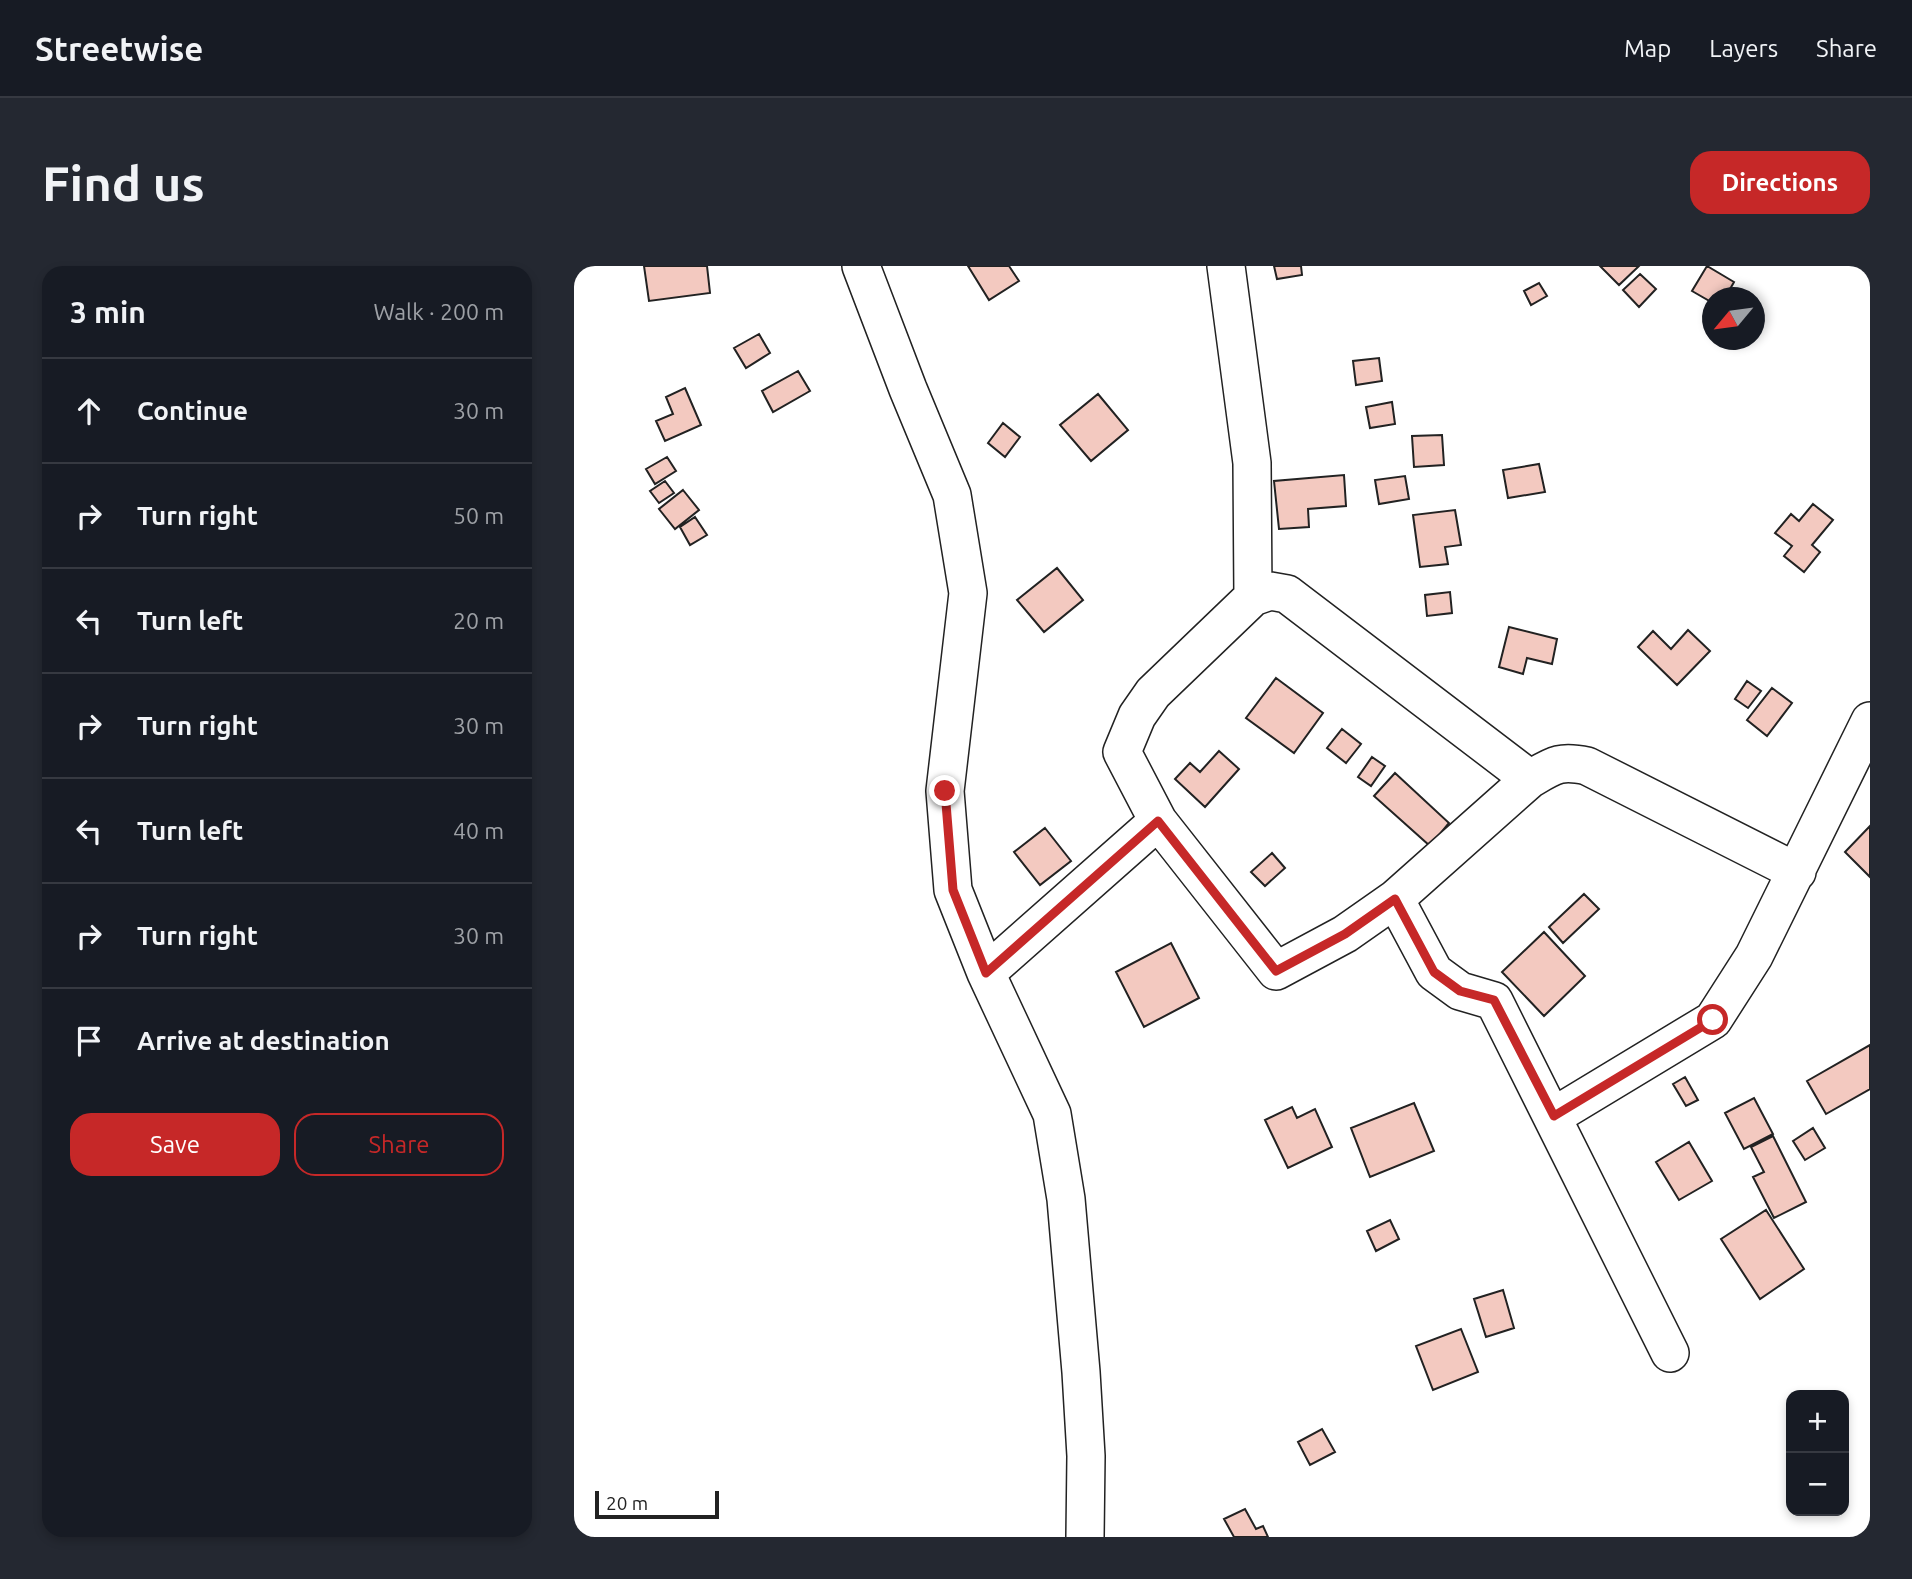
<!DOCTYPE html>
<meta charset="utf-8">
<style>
body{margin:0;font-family:Ubuntu,sans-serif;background:#242831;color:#f1f3f6}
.controls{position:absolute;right:21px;bottom:21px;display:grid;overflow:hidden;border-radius:14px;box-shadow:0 4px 10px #0003}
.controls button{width:63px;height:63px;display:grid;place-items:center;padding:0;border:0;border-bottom:2px solid #363941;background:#171b24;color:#f1f3f6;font:35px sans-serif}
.compass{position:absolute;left:1128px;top:21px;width:63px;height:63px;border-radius:50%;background:#171b24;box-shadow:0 4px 10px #0003;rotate:241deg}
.scale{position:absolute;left:21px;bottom:18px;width:124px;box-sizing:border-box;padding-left:7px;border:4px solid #222;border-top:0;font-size:19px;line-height:24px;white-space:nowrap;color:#222;-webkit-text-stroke:5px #fff;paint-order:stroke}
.stop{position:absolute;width:21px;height:21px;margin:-16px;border:5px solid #c62828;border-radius:50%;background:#fff}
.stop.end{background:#c62828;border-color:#fff;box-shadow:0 2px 7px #0008}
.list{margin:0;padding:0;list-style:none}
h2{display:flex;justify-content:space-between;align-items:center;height:91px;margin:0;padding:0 28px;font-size:30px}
h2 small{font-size:23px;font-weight:400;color:#9ea1a6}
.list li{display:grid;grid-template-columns:46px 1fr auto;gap:21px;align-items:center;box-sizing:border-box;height:105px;padding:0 28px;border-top:2px solid #363941}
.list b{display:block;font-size:26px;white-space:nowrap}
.list em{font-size:23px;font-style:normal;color:#9ea1a6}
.actions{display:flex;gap:14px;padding:21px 28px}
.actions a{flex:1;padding:16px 0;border:2px solid #c62828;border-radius:21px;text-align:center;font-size:24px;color:#c62828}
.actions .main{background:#c62828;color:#fff}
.icon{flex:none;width:38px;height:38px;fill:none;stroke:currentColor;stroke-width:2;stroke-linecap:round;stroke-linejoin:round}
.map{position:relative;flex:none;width:1296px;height:1271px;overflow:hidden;border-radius:21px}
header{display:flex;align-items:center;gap:42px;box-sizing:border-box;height:98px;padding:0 35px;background:#171b24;border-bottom:2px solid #363941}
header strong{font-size:33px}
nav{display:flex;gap:38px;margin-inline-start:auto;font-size:24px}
.intro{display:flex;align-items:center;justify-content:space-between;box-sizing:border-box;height:168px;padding:0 42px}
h1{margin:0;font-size:49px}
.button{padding:18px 32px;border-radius:21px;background:#c62828;color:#fff;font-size:24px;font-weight:700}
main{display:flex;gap:42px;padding:0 42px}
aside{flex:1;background:#171b24;border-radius:21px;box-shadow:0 4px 10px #0003}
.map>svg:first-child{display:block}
</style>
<header>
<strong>Streetwise</strong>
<nav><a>Map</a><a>Layers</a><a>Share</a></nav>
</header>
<div class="intro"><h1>Find us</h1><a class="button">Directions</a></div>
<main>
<aside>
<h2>3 min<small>Walk · 200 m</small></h2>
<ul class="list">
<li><svg class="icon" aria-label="ahead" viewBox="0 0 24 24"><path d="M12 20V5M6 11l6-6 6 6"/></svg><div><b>Continue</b></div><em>30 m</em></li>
<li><svg class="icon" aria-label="right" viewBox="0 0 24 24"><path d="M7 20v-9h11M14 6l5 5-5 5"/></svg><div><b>Turn right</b></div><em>50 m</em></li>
<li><svg class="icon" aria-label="left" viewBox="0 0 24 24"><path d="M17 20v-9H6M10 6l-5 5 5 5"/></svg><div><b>Turn left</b></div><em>20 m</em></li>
<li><svg class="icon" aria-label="right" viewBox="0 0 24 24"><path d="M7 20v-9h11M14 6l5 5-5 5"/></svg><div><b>Turn right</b></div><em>30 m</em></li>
<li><svg class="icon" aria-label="left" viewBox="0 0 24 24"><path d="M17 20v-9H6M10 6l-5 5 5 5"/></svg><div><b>Turn left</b></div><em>40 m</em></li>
<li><svg class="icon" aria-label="right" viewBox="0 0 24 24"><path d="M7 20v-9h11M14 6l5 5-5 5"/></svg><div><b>Turn right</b></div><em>30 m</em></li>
<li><svg class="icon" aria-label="arrive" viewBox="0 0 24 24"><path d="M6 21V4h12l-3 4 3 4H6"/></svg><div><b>Arrive at destination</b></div></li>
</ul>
<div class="actions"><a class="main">Save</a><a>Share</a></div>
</aside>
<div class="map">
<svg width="1296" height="1271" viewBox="0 0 1296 1271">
<rect width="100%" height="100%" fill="#fff"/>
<path fill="#f3c9c0" stroke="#222" stroke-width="2" d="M70 0H133L136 27 75 35Z
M394 0H435L445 15 415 34Z
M700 0H727L728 9 703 13Z
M1026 0H1065L1045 19Z
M1133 0 1160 16 1151 32H1139V37L1118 25Z
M1066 8 1082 23 1065 41 1049 24Z
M965 17 973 30 957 39 950 25Z
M185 68 196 87 172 102 160 82Z
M805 92 808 115 782 119 779 95Z
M224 105 236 125 199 146 188 125Z
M111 122 127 159 91 175 82 155 99 148 92 131Z
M524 128 554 164 517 195 486 159Z
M818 136 821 158 796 162 792 141Z
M429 157 446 171 431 191 414 177Z
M868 169 870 199 840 201 838 170Z
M93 191 102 205 81 218 72 203Z
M965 198 971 226 934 232 929 204Z
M770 209 772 240 734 243 735 261 705 263 700 215Z
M831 210 835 233 805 238 801 214Z
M91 215 100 227 85 237 76 225Z
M109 224 125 244 101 263 85 243Z
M1239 238 1259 254 1238 279 1246 286 1230 306 1210 290 1218 280 1201 267 1217 248 1225 255Z
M881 244 887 279 871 281 874 298 846 301 839 249Z
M121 251 133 269 116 279 106 261Z
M483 302 509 334 470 366 443 334Z
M876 326 878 347 853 350 851 329Z
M935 361 983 373 978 398 953 392 949 408 925 401Z
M1114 364 1136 385 1103 419 1064 381 1079 365 1097 383Z
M702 412 749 447 720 487 672 452Z
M1173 415 1187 425 1174 442 1161 433Z
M1198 422 1218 437 1193 470 1173 454Z
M768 463 787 478 772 497 753 482Z
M645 485 665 503 631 541 601 513 616 497 626 506Z
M798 491 811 500 797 520 784 511Z
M821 507 875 557 856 580 800 530Z
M1296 560V611L1271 586Z
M471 562 497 595 466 619 440 586Z
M698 587 711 602 691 620 677 606Z
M1010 628 1025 643 989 677 975 661Z
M970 666 1011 710 970 750 928 706Z
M597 677 625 732 570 761 542 706Z
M1296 779V823L1252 848 1233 815Z
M1111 811 1124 834 1112 840 1099 818Z
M1180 832 1199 868 1170 883 1151 847Z
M840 837 860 885 796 911 777 862Z
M718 841 723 852 741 843 758 881 714 902 691 854Z
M1239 862 1251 882 1231 894 1219 875Z
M1199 870 1232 936 1200 952 1179 911 1190 906 1177 881Z
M1115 876 1138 915 1105 934 1082 896Z
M1192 944 1230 1003 1186 1033 1147 973Z
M816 954 825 973 802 985 793 965Z
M929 1024 940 1062 912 1071 900 1033Z
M887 1063 904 1106 859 1124 842 1080Z
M748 1163 761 1186 736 1199 724 1176Z
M671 1243 682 1263 689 1260 694 1271H660L650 1253Z"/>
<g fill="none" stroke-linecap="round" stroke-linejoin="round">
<g stroke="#222" stroke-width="40">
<path id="minor" d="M287 0 334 123 378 229 394 327 371 525 379 624 412 707 478 848 492 933 507 1106 512 1190 511 1271
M652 0 678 197 679 331
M584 555 702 705 771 668 821 633 956 513C980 499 986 494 1013 500L1223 606
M821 633 860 706 886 725 920 735 1096 1087
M412 707 584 555 548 486 563 450 579 427 679 331 696 325 713 328 956 513
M980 850 1139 754 1180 690 1296 455"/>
</g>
<use href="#minor" stroke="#fff" stroke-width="37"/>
</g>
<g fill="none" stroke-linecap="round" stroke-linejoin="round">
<path stroke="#c62828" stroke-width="9" d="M371 525 379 624 412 707 584 555 702 705 771 668 821 633 860 706 886 725 920 734 980 850 1139 754"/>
</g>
</svg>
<div class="controls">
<button>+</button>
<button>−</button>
</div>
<svg class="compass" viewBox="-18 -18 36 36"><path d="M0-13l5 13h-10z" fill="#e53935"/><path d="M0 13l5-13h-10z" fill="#9ea1a6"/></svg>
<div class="scale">20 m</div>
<div class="stop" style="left:1139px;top:754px"></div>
<div class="stop end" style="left:371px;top:525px"></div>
</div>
</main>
